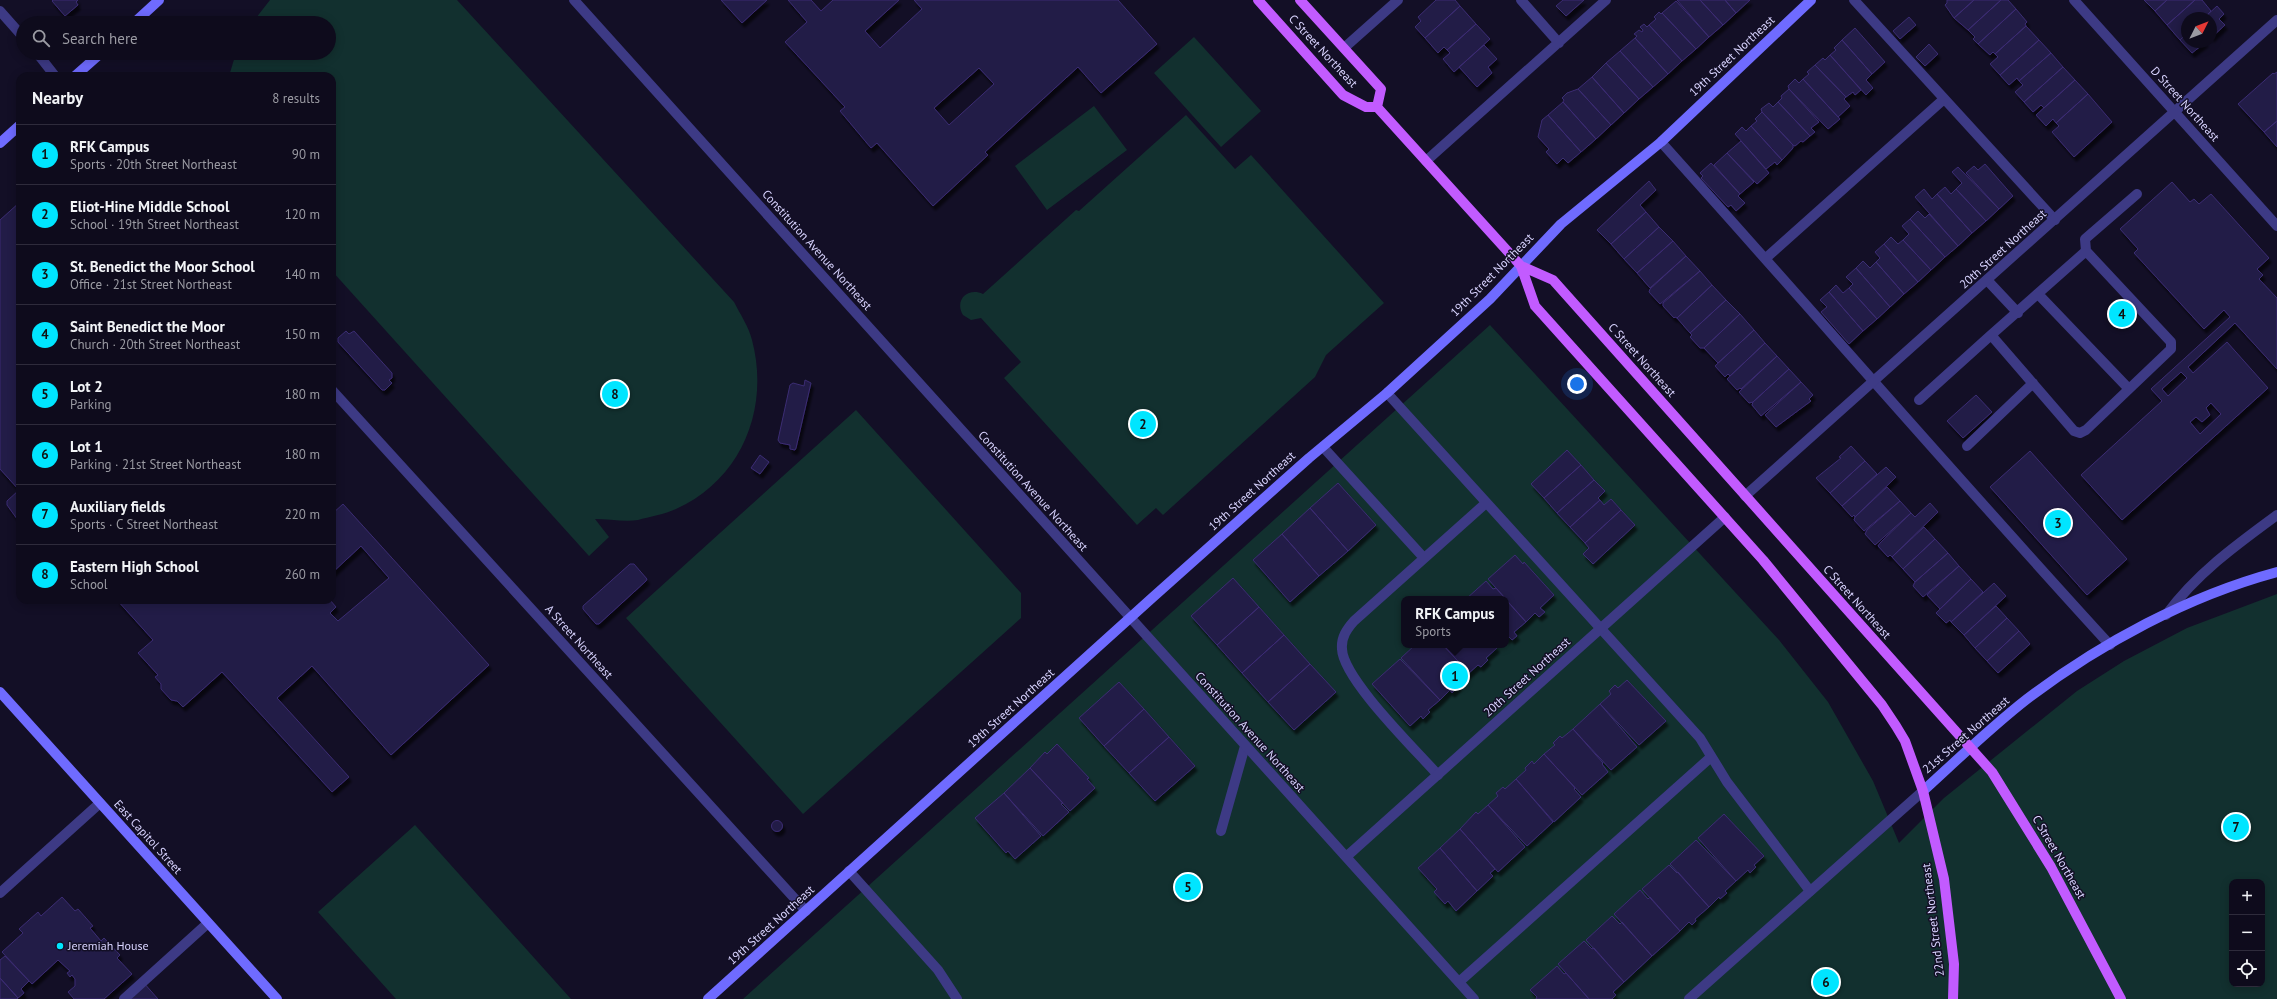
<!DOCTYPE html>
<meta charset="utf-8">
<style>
body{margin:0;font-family:"PT Sans",sans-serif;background:#1c1929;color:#f1f3f6}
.controls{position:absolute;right:12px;bottom:12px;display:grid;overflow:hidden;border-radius:8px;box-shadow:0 2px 10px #0003}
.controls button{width:36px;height:36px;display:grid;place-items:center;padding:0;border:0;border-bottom:1px solid #2e2b3b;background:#0e0b1c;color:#f1f3f6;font:20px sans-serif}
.compass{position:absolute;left:2181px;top:12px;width:36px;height:36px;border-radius:50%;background:#0e0b1c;box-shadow:0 2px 10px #0003;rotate:48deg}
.you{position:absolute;left:1577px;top:384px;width:14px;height:14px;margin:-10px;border:3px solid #fff;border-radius:50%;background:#1a73e8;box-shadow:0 0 0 6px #1a73e833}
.badge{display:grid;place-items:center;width:26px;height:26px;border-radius:50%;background:#00e5ff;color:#111;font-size:13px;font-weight:700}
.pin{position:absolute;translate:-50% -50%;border:2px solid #fff;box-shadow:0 1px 4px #0006}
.popup{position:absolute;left:1401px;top:596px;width:108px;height:52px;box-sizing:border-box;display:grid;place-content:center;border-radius:8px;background:#0e0b1c;filter:drop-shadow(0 1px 3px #0005);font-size:13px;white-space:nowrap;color:#9b9ba3}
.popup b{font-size:15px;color:#f1f3f6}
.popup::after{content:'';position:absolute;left:50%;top:100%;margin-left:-8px;border:8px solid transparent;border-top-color:#0e0b1c}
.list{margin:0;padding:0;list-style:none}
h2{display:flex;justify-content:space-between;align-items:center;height:52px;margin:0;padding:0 16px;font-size:17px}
h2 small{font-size:13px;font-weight:400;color:#9b9ba3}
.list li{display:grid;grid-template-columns:26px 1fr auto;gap:12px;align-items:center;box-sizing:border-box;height:60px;padding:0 16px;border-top:1px solid #2e2b3b}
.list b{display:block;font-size:15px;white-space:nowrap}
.list p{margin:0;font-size:13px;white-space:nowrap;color:#9b9ba3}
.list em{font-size:13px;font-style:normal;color:#9b9ba3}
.icon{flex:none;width:22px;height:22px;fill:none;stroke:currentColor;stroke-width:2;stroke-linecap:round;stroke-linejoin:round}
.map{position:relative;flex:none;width:2277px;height:999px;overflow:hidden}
.search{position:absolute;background:#0e0b1c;box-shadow:0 2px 10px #0003;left:16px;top:16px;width:320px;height:44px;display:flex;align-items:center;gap:10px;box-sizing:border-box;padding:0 14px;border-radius:22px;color:#9b9ba3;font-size:15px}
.panel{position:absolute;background:#0e0b1c;box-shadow:0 2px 10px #0003;left:16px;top:72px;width:320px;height:532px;border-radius:12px}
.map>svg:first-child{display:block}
</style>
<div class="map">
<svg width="2277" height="999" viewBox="0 0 2277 999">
<defs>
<filter id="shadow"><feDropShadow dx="2.5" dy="4.5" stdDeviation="1" flood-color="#0009"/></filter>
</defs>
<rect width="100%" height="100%" fill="#130f26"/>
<path fill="#12302f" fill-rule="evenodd" d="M270 0H457L734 302C740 314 749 327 752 340 770 408 742 479 676 509 665 514 649 517 638 520 625 522 608 519 595 519L609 537 589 556 332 271V76H229L236 53H329V23H252Z
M1194 37 1261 111 1221 147 1154 73Z
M1094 106 1127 150 1047 210 1015 166Z
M1186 115 1235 169 1251 155 1384 303 1326 355 1315 377 1163 515 1156 508 1137 525 1004 378 1021 362 981 318 971 320 963 315C954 300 968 287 983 294L1076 210 1079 211Z
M1490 325 1779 640 1828 702 1873 781 1899 843 1944 798 2077 691 2124 661 2187 628 2277 594V999H743ZM1404 599H1506V645H1404ZM2232 882H2262V984H2232Z
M856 410 1021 593V618L803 814 626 618Z
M415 825 571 999H396L318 912Z"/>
<path fill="#241b47" stroke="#3b2d73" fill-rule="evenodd" filter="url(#shadow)" d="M53 0H78L76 2 78 5 65 16 52 1Z
M721 0H767L742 23Z
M788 0H811L821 11 833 0H899L865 31 880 48 922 9 914 0H1118L1157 44 1101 93 1078 67 985 152 988 155 933 206 877 143 871 148 840 111 845 107 785 42 807 22ZM979 68 994 84 949 125 934 108Z
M1436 0H1455L1460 6 1425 38 1415 27 1421 21 1418 17Z
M1563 0H1584L1566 16 1556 6Z
M1677 0H1700L1723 25 1709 37Z
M1700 0H1725L1736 13 1723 25Z
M1725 0H1750L1736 13Z
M1974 0 1954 18 1945 5 1947 3V0Z
M1974 0H2001L1968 30 1954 18Z
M2001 0H2008L2016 9 1978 44 1973 39 1975 37 1968 30Z
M2144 0H2167L2155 11Z
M2167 0H2195L2167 25 2155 11Z
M2195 0H2202L2211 11 2204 18H2187V33L2180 40 2167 25Z
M1676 1 1709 37 1696 49 1662 13Z
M1460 6 1476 24 1447 50 1444 47 1438 53 1425 38Z
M2217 6 2224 14 2219 19 2225 25 2211 38V18H2204Z
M2016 9 2027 22 2025 24 2026 26 1995 54 1993 52 1990 55 1978 44Z
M1659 12 1661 14 1662 13 1696 49 1682 61 1649 25 1656 19 1654 17Z
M1909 17 1916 25 1900 39 1893 31Z
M1476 24 1490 39 1454 72 1443 59 1450 53 1447 50Z
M1644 24 1647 27 1649 25 1682 61 1668 74 1635 38 1637 36 1634 34 1639 30 1642 32 1643 30 1640 27Z
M2026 26 2039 40 2000 75 1990 64 1998 57 1995 54Z
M1855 28 1885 62 1872 74 1842 40Z
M2187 33V42H2206L2192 53 2180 40Z
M1635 38 1668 74 1653 87 1620 51Z
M1842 40 1872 74 1866 80 1873 88 1866 95 1830 55 1836 50 1834 48Z
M2039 40 2051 53 2019 81 2017 78 2009 85 2000 75Z
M1929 44 1938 54 1925 66 1916 57Z
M1484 45 1497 59 1488 67 1492 73 1477 87 1459 67Z
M1620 51 1653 87 1639 99 1606 63Z
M2051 53 2063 67 2024 102 2015 92 2023 85 2019 81Z
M1830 55 1861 90 1855 95 1853 92 1846 97 1815 65 1823 58 1825 60Z
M1606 63 1639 99 1624 113 1592 77Z
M1815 65 1846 97 1844 99 1850 106 1838 117 1803 79 1809 74 1807 72Z
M2063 67 2075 80 2044 108 2041 105 2033 112 2024 102Z
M2277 72V121L2264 132 2238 104 2273 73 2274 74Z
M1592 77 1624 113 1611 125 1578 89Z
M1795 79 1799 83 1803 79 1840 119 1828 129 1789 89 1788 86Z
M2075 80 2088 94 2056 123 2053 119 2046 126 2036 115Z
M1578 89 1611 125 1596 139 1563 102 1564 100 1562 98 1567 93Z
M1789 89 1819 122 1811 128 1815 132 1810 136 1778 102 1782 98 1781 96Z
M2088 94 2112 122 2074 157 2052 132 2059 126 2056 123Z
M1563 102 1596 139 1581 152 1548 115Z
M1778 102 1810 136 1803 142 1801 141 1795 146 1793 145 1762 112 1761 109 1769 103 1773 107Z
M1762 112 1793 145V148L1782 160 1751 126 1757 121 1755 119Z
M1548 115 1581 152 1568 163 1563 158 1557 164 1546 152 1549 149 1538 137 1542 120Z
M2277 121V147L2264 132Z
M1751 126 1782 160 1777 165 1775 162 1766 169 1735 134 1742 127 1746 131Z
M1741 141 1769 173 1757 184 1727 153Z
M1727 153 1754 182 1740 194 1714 165Z
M1711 163 1740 194 1738 196 1745 203 1736 211 1731 205 1728 207 1701 178 1703 176 1700 173Z
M1985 164 2013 196 1999 209 1966 173 1974 166 1978 170Z
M1958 167 1999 209 1986 221 1956 189 1962 183 1952 172Z
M1649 181 1656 190 1640 205 1646 212 1611 244 1597 230Z
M2172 182 2190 202 2194 199 2199 204 2211 194 2269 258 2257 269 2263 275 2259 279 2277 298V369L2235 323 2188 367 2193 373 2227 342 2268 388 2122 520 2081 475 2162 401 2151 389 2230 317 2224 310 2204 329 2134 253 2138 249 2120 229ZM2181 372 2187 378 2168 396 2162 389ZM2211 403 2221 414 2200 434 2190 422 2196 417 2202 422 2210 415 2206 408Z
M1945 187 1951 194 1956 189 1986 221 1972 233 1937 194Z
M1924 189 1932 199 1937 194 1972 233 1958 246 1915 197Z
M20 202V523L7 505V501L19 490 0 469V220Z
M1918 211 1925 218 1929 214 1958 246 1945 257 1910 219Z
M1646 212 1659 227 1624 259 1611 244Z
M1910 219 1945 257 1931 270 1903 240 1909 234 1902 226Z
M1659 227 1673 241 1637 273 1624 259Z
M1891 237 1898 244 1903 240 1931 270 1918 282 1884 244Z
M1673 241 1686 256 1650 288 1637 273Z
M1884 244 1918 282 1904 294 1876 262 1880 258 1875 252Z
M1686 256 1700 271 1660 304 1649 292 1650 289Z
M1863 261 1870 268 1876 262 1904 294 1890 307 1856 268Z
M1856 268 1890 307 1877 319 1849 288 1853 284 1846 277Z
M1700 271 1712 285 1677 318 1675 317 1674 318 1663 306V303Z
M1712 285 1726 300 1690 333 1677 318Z
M1836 285 1843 293 1849 288 1877 319 1863 331 1829 292Z
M1829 292 1863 331 1849 344 1821 312 1827 307 1820 300Z
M1726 300 1740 314 1704 348H1700L1690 337 1692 335 1690 333Z
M1740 314 1754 330 1718 363 1704 348Z
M1754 330 1765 343 1730 376 1728 374 1725 377 1715 366Z
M346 331 349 334 354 331 392 373V378L389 380 392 383 385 390H382L338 342V338Z
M1765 343 1777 356 1741 389 1740 388 1737 390 1727 379Z
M1777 356 1789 369 1753 402 1749 403 1739 392Z
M1789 369 1801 382 1761 416 1752 405 1753 402Z
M805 380 811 383 796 448 795 450 790 449V445L780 443 778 440 790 385 793 383 804 386Z
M1801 382 1813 395 1809 399 1811 401 1776 427 1765 415Z
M1976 395 1992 412 1963 438 1947 421Z
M1851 446 1865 461 1830 493 1816 478 1841 458 1839 457Z
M1567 450 1581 465 1544 498 1531 484Z
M2030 451 2127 559 2087 595 1990 487Z
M760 455 769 462 760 474 751 468Z
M1865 461 1877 474 1842 506 1830 493Z
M1581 465 1594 480 1557 513 1544 498Z
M1886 467 1896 477 1855 517 1854 515 1852 517 1842 506Z
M1594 480 1605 491 1598 498 1600 500 1570 527 1557 513Z
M1338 483 1376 525 1348 551 1310 508Z
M1887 487 1900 501 1864 531 1854 520 1855 517Z
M1611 499 1621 510 1585 543 1570 527 1600 500 1604 505Z
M1900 501 1911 513 1875 545 1865 534 1867 530Z
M1930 503 1938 512 1892 557 1890 555 1888 557 1878 546 1880 543 1911 513 1915 517Z
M343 504 489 665 391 755 312 666 277 698 349 777 332 792 222 672 183 707 177 701 171 700 161 689V684L155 677 158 675 138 653 153 640 117 600H330L336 607 330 613 338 621 389 578 361 546 332 573V514Z
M1310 508 1348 551 1319 576 1282 534Z
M1621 510 1635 525 1593 564 1583 554 1589 548 1585 543Z
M1924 527 1935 539 1903 569 1892 557Z
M1282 534 1319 576 1290 602 1253 560Z
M1935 539 1948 553 1915 582 1903 569Z
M1948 553 1959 566 1923 597 1913 586 1915 582Z
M1515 555 1523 564 1524 562 1554 595 1540 608 1545 612 1539 617 1535 613 1526 622 1488 579Z
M630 564H634L647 579 646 581 599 624H596L583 609V606Z
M1959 566 1971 579 1940 609 1927 595Z
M1233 578 1259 607 1217 645 1191 616Z
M1971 579 1983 592 1951 622 1950 620 1946 623 1936 613Z
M1486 581 1493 589 1496 588 1506 599H1466Z
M1994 583 2006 596 1964 635 1951 622Z
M1506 600 1526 622 1514 632 1517 636 1512 640 1509 637 1506 640Z
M1996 606 2007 618 1975 648 1964 635Z
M1259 607 1284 635 1242 673 1217 645Z
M2007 618 2019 631 1987 661 1975 648Z
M2019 631 2030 644 1998 673 1987 661Z
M1284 635 1310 664 1268 702 1242 673Z
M1415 645H1443L1469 673 1457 684 1459 686 1452 693 1450 690 1440 700 1401 658Z
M1443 645H1495L1497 648 1486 658 1488 660 1481 667 1478 665 1469 673Z
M1400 659 1440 700 1428 710 1430 712 1423 719 1421 716 1410 726 1372 684Z
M1310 664 1336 692 1294 730 1268 702Z
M1627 680 1666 721 1639 745 1600 704 1611 694 1609 691 1615 685 1618 688Z
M1119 682 1144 709 1104 746 1079 718Z
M1600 704 1637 747 1611 770 1573 729Z
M1144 709 1169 737 1129 773 1104 746Z
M1573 729 1603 763 1602 764 1608 772 1582 795 1544 754 1555 745 1553 743 1560 736 1562 738Z
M1169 737 1195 766 1155 801 1129 773Z
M1057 744 1089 778 1087 779 1095 788 1070 811 1030 768 1045 752 1047 754Z
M1544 754 1575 788 1574 789 1581 797 1554 822 1516 779 1526 770 1525 768 1532 761 1534 764Z
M1030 768 1063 803 1061 804 1069 812 1043 836 1004 793Z
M1516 779 1553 822 1527 846 1488 805 1498 796 1496 793 1503 787 1505 789Z
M1004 793 1041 836 1015 859 1008 851 1006 853 975 818Z
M1488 805 1525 847 1498 872 1460 829 1476 812 1478 814Z
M1724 814 1764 856 1754 865 1756 867 1750 873 1748 870 1736 881 1698 838Z
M771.5 826a5.5 5.5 0 1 1 11 0a5.5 5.5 0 1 1-11 0Z
M1460 829 1495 869 1490 873 1493 876 1477 891 1440 848Z
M1696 840 1736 881 1725 891 1727 893 1720 899 1719 897 1709 907 1670 864Z
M1440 848 1477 891 1456 911 1448 901 1445 904 1434 892 1437 889 1418 868Z
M1669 865 1677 873 1678 872 1709 907 1695 919 1696 921 1692 925 1689 922 1680 931 1642 889Z
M1640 890 1648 899 1650 897 1680 931 1652 956 1614 914Z
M62 897 75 911 78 909 93 926 90 928 101 941 104 938 120 955 117 958 132 974 104 999H74L68 992 75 986V979L72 975 70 977 67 973 70 971 58 960 32 984 2 952 23 933 19 929 38 912 41 916Z
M1612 916 1620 924 1622 922 1652 956 1624 982 1586 940Z
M1584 941 1592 949 1594 948 1624 982 1613 992 1616 995 1612 999H1589L1558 964Z
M5 956 29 981 21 989 24 993 18 998 0 978V960Z
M1557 966 1564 974 1566 973 1589 999H1536L1537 997 1530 990Z
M0 978 18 998 17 999H0Z
M143 982 158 999H124Z"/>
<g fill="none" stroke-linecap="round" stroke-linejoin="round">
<path stroke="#3d3a85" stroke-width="10" d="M1521 0 1559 43
M1854 0 2055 220
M1661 142C1811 309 1958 479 2110 645
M1426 161 1606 0
M2086 251 2171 342V349L2086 430 2080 433 2074 431 1991 335Z
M2086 251 2085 239 2137 194
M1766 258 1944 99
M1987 280 2018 313
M2038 294 2129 389
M332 390 806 911
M1387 393 1700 738 1727 782 1810 891
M1919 400 1991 335
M1967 446 2033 383
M1323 447 1424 558
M1438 775C1415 749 1343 679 1342 649 1341 637 1347 629 1354 621L1486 503
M1221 831 1245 746
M849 871 938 970 957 999
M1459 982 1711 757
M124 999 208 923"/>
<path stroke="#3d3a85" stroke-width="10" d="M574 0 1474 999
M2074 0 2277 226
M0 11 23 37
M1344 48 1398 0
M37 53 55 76
M1745 496 2277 20
M2166 615C2196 574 2236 545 2277 515
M1346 857 1725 517
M0 893 100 803
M1689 999 1923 791"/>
<path stroke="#6f6bff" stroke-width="10" d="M134 23 159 0
M75 76 101 53
M0 143 20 125
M0 692 277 999
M1923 791C1957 760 1991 727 2027 699 2101 643 2188 596 2277 572
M708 999 1152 598 1309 458 1387 393 1490 299 1561 224 1661 142 1811 0"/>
<path stroke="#c25bff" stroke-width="10" d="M1258 0 1343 95 1366 107H1377L1521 266 1535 306 1763 560 1882 705 1896 726 1905 741 1923 791 1944 879 1954 964 1953 999
M1300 0 1381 89 1377 107
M1521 266 1553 280 1992 772 2051 867 2121 999"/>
</g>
<circle fill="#00e5ff" stroke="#130f26" stroke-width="1.5" cx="60" cy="946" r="4"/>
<g text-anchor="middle" stroke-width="3" stroke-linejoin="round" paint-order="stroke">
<g font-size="12" fill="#d9d4ff" stroke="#130f26">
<text transform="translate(1323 51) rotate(47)" y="4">C Street Northeast</text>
<text transform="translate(1732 56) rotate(-43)" y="4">19th Street Northeast</text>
<text transform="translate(2185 104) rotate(48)" y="4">D Street Northeast</text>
<text transform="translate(2003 249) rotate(-42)" y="4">20th Street Northeast</text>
<text transform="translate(817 250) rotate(48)" y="4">Constitution Avenue Northeast</text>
<text transform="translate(1492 275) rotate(-45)" y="4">19th Street Northeast</text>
<text transform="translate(1642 360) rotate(48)" y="4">C Street Northeast</text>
<text transform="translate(1033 491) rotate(48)" y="4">Constitution Avenue Northeast</text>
<text transform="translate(1252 491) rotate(-42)" y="4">19th Street Northeast</text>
<text transform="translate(1857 602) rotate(48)" y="4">C Street Northeast</text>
<text transform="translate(579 642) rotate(48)" y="4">A Street Northeast</text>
<text transform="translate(1527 677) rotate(-42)" y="4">20th Street Northeast</text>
<text transform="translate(1011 708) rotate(-42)" y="4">19th Street Northeast</text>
<text transform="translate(1250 732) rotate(48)" y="4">Constitution Avenue Northeast</text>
<text transform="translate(1966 735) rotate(-41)" y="4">21st Street Northeast</text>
<text transform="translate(148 837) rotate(48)" y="4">East Capitol Street</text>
<text transform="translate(2059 857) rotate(60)" y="4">C Street Northeast</text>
<text transform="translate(1933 920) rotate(-97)" y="4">22nd Street Northeast</text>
<text transform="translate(771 925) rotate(-42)" y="4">19th Street Northeast</text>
</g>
<g font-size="12" fill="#d9d4ff" stroke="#130f26" text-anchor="start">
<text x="68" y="950">Jeremiah House</text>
</g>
</g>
</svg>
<div class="controls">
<button>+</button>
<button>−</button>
<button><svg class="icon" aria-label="locate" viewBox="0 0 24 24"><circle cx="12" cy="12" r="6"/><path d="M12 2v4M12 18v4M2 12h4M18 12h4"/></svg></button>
</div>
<svg class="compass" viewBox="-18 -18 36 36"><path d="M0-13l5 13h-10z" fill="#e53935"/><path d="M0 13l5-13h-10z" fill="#9b9ba3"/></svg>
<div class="you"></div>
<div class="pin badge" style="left:1455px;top:676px">1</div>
<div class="popup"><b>RFK Campus</b>Sports</div>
<div class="pin badge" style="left:1143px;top:424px">2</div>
<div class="pin badge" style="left:2058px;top:523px">3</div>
<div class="pin badge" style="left:2122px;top:314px">4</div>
<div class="pin badge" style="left:1188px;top:887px">5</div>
<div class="pin badge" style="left:1826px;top:982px">6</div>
<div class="pin badge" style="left:2236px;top:827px">7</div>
<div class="pin badge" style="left:615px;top:394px">8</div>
<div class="search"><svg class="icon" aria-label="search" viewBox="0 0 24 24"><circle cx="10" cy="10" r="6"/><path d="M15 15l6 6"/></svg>Search here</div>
<section class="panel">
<h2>Nearby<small>8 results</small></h2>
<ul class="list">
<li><span class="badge">1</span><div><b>RFK Campus</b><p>Sports · 20th Street Northeast</p></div><em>90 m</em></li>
<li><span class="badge">2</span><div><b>Eliot-Hine Middle School</b><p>School · 19th Street Northeast</p></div><em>120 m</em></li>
<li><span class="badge">3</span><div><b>St. Benedict the Moor School</b><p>Office · 21st Street Northeast</p></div><em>140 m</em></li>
<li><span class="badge">4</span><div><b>Saint Benedict the Moor</b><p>Church · 20th Street Northeast</p></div><em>150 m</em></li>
<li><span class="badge">5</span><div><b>Lot 2</b><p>Parking</p></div><em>180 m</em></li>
<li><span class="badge">6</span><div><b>Lot 1</b><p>Parking · 21st Street Northeast</p></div><em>180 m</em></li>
<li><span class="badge">7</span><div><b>Auxiliary fields</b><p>Sports · C Street Northeast</p></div><em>220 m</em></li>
<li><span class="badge">8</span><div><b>Eastern High School</b><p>School</p></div><em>260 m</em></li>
</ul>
</section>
</div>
